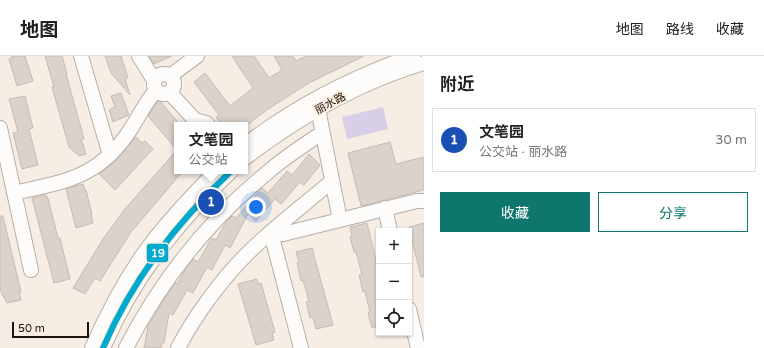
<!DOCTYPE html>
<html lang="zh">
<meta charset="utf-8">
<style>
body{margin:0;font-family:"Varela Round","Noto Sans SC",sans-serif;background:#f6f6f6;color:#222}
.controls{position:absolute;right:12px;bottom:12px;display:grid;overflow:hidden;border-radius:0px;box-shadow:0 1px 3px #0004}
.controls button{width:36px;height:36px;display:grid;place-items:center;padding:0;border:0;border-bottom:1px solid #e0e0e0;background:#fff;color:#222;font:20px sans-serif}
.scale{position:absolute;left:12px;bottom:10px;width:77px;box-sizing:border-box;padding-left:4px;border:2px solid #1c150f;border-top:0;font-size:11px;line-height:14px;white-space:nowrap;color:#1c150f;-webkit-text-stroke:3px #fceddf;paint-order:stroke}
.you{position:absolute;left:256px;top:151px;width:14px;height:14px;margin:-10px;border:3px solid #fff;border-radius:50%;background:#1a73e8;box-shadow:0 0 0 6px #1a73e833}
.badge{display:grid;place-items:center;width:26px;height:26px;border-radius:50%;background:#0f766e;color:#fff;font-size:13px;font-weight:700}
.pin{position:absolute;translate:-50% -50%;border:2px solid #fff;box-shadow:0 1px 4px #0006}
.popup{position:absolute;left:174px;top:66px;width:74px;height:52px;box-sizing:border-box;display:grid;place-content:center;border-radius:0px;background:#fff;filter:drop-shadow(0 1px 3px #0005);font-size:13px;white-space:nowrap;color:#767676}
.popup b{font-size:15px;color:#222}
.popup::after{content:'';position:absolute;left:50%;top:100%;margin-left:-8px;border:8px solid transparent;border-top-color:#fff}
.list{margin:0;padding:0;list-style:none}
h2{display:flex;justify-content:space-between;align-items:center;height:52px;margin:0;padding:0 16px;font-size:17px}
h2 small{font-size:13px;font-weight:400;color:#767676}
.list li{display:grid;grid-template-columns:26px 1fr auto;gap:12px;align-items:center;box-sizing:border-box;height:64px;margin:0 8px 8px;padding:0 8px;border:1px solid #e0e0e0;border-radius:0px}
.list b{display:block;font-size:15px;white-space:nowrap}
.list p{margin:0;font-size:13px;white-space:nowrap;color:#767676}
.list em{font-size:13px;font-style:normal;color:#767676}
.actions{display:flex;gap:8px;padding:12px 16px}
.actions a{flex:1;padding:9px 0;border:1px solid #0f766e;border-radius:0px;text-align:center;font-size:14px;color:#0f766e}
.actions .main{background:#0f766e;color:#fff}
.icon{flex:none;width:22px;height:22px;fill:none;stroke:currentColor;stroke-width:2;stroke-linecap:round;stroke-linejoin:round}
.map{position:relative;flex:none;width:424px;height:292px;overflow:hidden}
header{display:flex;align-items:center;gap:24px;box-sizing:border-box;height:56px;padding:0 20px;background:#fff;border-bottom:1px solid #e0e0e0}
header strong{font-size:19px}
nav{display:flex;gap:22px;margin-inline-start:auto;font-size:14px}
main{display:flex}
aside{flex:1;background:#fff}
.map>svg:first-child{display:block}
</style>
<header>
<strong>地图</strong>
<nav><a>地图</a><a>路线</a><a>收藏</a></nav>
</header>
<main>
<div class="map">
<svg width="424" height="292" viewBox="0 0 424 292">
<rect width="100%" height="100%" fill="#f6ede5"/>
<path fill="#d8cfe6" d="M383 51 388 73 347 83 342 61Z"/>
<path fill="#dad2cb" stroke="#c4bdb6" d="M12 0H25L33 25 17 30 9 3 12 2Z
M45 0H62L67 18H66L84 83H81L86 98 79 100 69 91 52 31H54Z
M105 0H121L128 22 125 23 130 39 111 17Z
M149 0H172L154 8Z
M232 0H254L269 22 282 14 274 0H293L296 5 306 0H364L309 27 268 53 247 69H222L216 61 219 59 194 26 205 17 230 50 253 32Z
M121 37 129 59 113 66 109 54 115 51 111 40Z
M25 40 33 72 29 73 38 109 22 113 13 77 18 76 9 43Z
M159 44 177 65V115H183L131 176 100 225 95 222 85 238 73 232 103 183 124 154 177 94 148 60Z
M136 81 142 87 145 85 153 93 115 134 99 118 116 105Z
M390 86 396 108 424 101V134L361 150 348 97Z
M309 98 320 109 304 129 300 126 281 148 275 143 256 165 248 158 230 192 225 189 212 214 207 211 193 237 187 234 173 259 169 257 164 287H162L161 292H144L148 270 162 247 175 227 177 228 185 214 193 203 198 206 211 183 212 182 216 184 226 166 232 160 236 162 259 135 262 132 268 137 287 115 292 119Z
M83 128 85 134H86L92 158 91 159 93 167 76 172 66 133Z
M46 139 47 142H48L58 182H60L70 223 54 227 32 142Z
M0 160H3L21 236H19L21 244 7 247 2 238 0 232Z
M367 167 379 217V270L372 272 368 257 370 256 365 235 363 236 359 219H362L356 196H354L350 181 352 180 350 171Z
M424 167V221H421L409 171Z
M312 192 333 269 316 273 313 261 310 262 306 246 309 245 303 224 301 225 297 207H299L296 196Z
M257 223 258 228 261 227 275 276 272 277 274 284 256 289 238 228Z"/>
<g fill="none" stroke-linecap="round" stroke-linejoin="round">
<g stroke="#b7b0a9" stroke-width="16">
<path id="minor" d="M81 0 110 99
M139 0 154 24
M154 28a10 10 0 1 1 20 0a10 10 0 1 1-20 0Z
M170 20 197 0
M169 36 195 64 206 67 208 69
M318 53 340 164
M0 72 31 214
M245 89C296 50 352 21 413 0
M245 102C299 61 359 26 424 7
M14 137C62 126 95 123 126 80 137 65 144 48 156 34
M385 152 390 175
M409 253 418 292
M92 292C106 260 122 229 142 200 163 170 190 142 216 115
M103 292C133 222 176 168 231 115
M126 292C161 224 209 164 268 116 285 101 304 89 322 77
M178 292C195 259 224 220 251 194 276 170 305 148 332 125
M301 292 271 177 283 178 417 145H424"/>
</g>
<use href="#minor" stroke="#fefcfb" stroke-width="14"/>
<g stroke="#fceddf" stroke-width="9">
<path id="bus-1" d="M103 292C133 222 176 168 231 115"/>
</g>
<use href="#bus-1" stroke="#00a9ce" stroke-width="6"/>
</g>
<g text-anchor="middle" stroke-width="4" stroke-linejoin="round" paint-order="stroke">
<g font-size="11" fill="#1c150f" stroke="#fceddf">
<text transform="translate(330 47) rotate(-28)" y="4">丽水路</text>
</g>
</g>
<rect stroke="#fceddf" stroke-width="1.5" x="146" y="187" width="23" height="20" rx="4" fill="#00a9ce"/>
<g font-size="11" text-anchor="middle" font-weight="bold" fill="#fff">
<text x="158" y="201">19</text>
</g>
</svg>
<div class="controls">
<button>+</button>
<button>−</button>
<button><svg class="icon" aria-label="locate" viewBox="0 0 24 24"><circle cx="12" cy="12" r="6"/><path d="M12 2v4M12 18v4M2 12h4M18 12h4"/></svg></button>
</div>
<div class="scale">50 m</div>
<div class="you"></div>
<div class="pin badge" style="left:211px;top:146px;background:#1a4fb4">1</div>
<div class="popup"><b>文笔园</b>公交站</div>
</div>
<aside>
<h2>附近<small></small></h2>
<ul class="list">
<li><span class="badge" style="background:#1a4fb4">1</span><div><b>文笔园</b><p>公交站 · 丽水路</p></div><em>30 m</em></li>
</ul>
<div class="actions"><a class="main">收藏</a><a>分享</a></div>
</aside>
</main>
